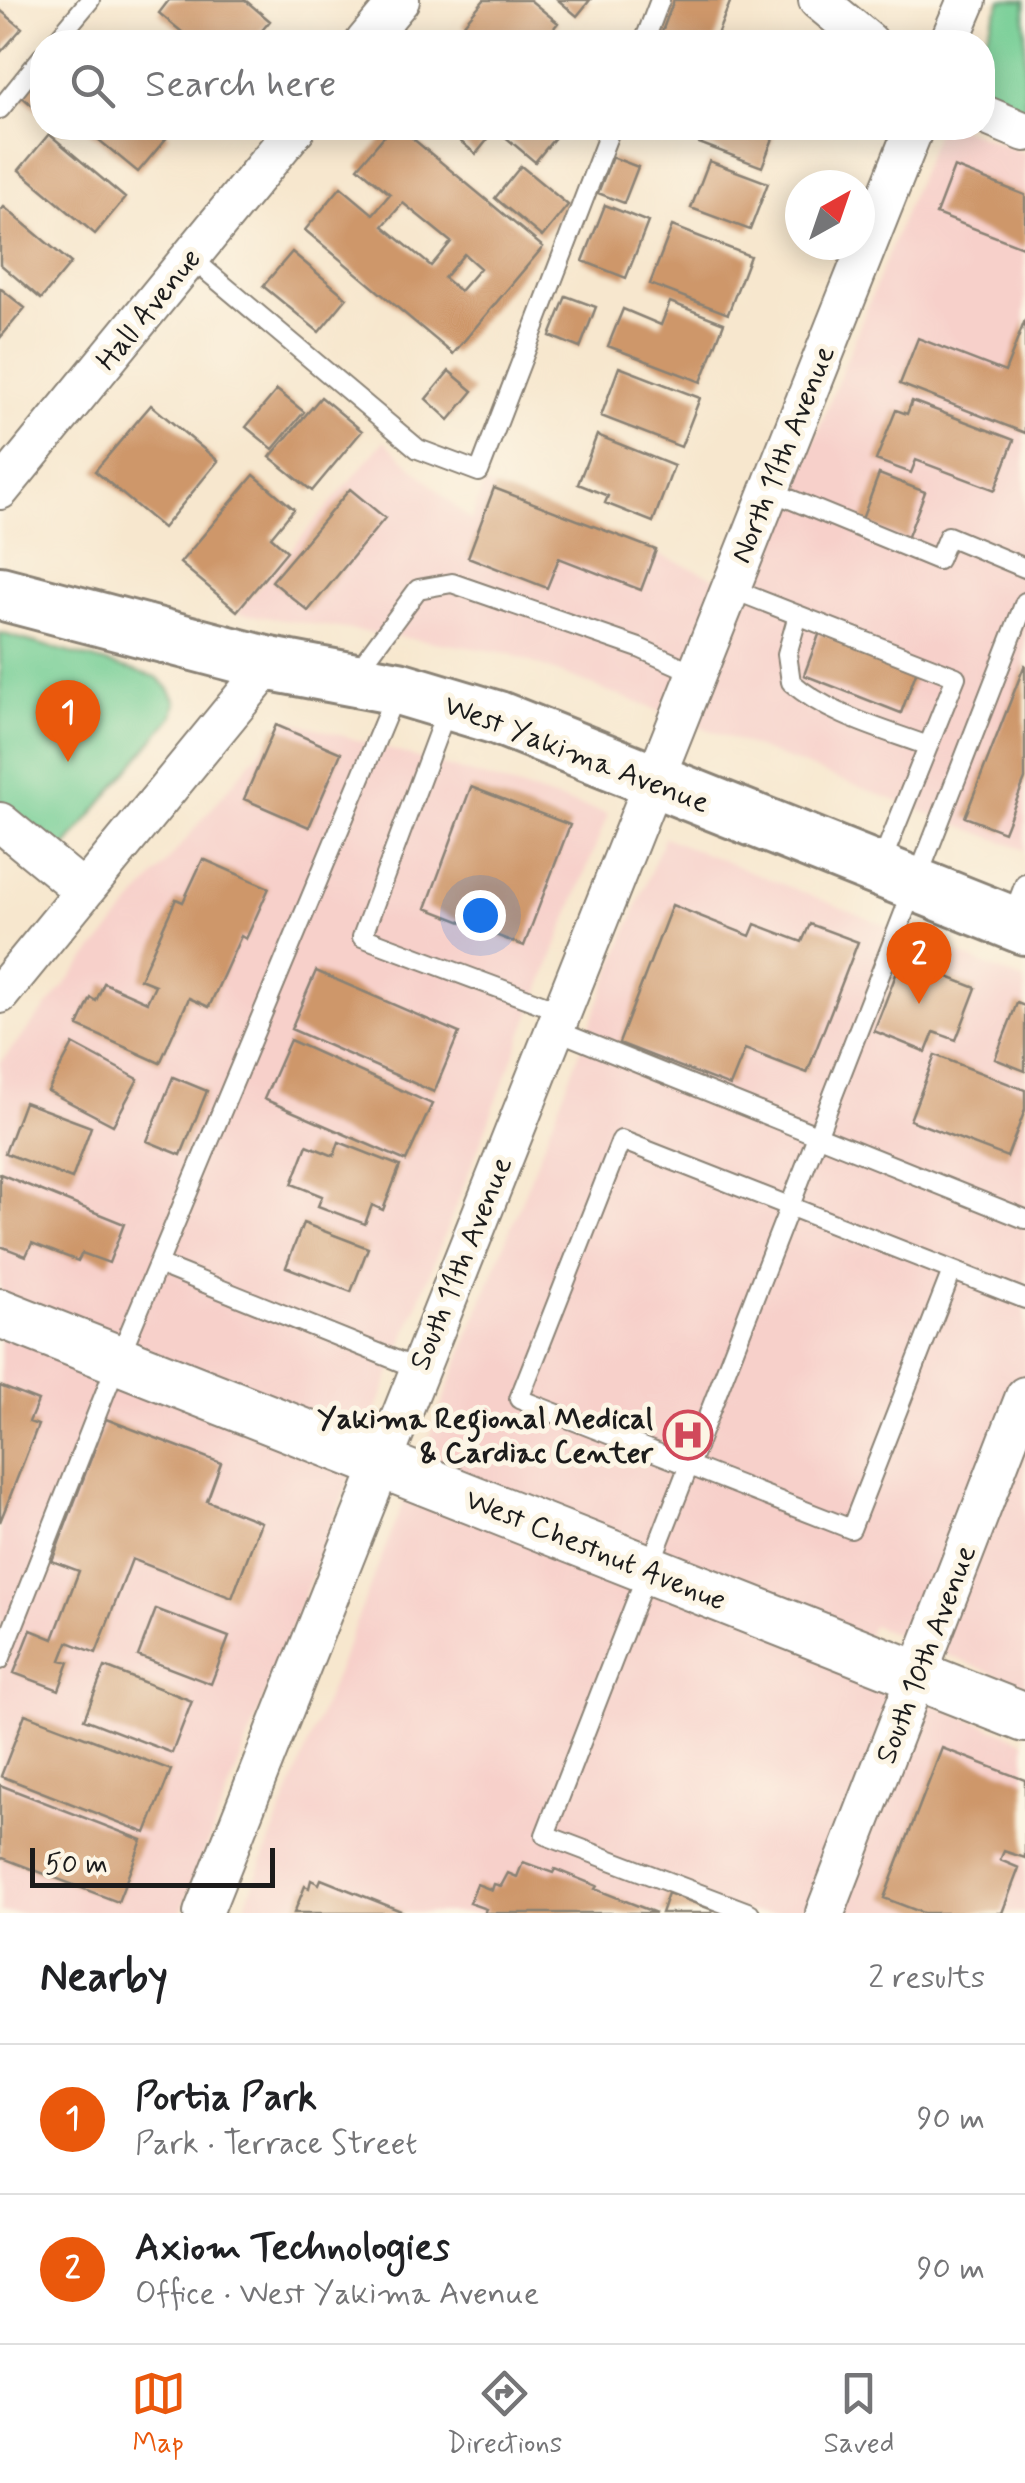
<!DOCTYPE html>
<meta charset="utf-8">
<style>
body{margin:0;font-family:Mynerve,sans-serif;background:#f6f6f6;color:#202124}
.compass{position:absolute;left:785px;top:170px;width:90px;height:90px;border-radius:50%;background:#fff;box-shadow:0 5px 25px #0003;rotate:40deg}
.scale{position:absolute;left:30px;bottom:25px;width:245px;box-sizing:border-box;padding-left:10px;border:5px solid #1c1c1c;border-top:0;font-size:28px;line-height:35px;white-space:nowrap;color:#1c1c1c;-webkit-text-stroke:8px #fcf5e5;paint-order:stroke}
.you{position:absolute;left:480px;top:915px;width:35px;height:35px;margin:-25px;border:8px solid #fff;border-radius:50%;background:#1a73e8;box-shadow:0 0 0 15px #1a73e833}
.badge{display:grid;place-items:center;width:65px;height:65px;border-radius:50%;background:#ea580c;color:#fff;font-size:32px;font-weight:700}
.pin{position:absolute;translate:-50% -82px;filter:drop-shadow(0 2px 5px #0008)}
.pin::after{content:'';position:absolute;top:52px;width:35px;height:30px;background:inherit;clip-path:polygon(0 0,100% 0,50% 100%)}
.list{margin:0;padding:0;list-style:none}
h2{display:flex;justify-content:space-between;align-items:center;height:130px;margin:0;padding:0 40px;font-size:42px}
h2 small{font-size:32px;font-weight:400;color:#757577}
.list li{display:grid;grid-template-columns:65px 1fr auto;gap:30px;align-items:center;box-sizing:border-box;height:150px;padding:0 40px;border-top:2px solid #e0e0e0}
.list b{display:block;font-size:38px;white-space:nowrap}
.list p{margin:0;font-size:32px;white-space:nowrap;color:#757577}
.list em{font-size:32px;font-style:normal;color:#757577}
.icon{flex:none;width:55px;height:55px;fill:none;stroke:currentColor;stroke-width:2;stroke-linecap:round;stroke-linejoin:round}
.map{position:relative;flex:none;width:1025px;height:1913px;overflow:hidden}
.search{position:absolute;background:#fff;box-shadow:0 5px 25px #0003;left:30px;right:30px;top:30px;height:110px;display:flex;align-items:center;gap:25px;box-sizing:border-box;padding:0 35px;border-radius:40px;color:#757577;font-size:38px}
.sheet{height:430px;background:#fff}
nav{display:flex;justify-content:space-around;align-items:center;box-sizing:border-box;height:140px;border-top:2px solid #e0e0e0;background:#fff;font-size:28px;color:#757577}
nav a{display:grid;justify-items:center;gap:5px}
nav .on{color:#ea580c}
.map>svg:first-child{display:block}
</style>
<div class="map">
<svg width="1025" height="1913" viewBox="0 0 1025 1913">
<rect width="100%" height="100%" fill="#fcf5e5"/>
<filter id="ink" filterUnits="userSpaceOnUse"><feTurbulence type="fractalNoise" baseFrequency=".01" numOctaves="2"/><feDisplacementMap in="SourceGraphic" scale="20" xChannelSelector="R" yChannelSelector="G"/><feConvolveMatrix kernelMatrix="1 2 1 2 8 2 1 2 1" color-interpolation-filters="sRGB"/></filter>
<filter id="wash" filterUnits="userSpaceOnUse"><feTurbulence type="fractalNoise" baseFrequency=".0048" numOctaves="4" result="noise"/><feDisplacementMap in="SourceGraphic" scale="40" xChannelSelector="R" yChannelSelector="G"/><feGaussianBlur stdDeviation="2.25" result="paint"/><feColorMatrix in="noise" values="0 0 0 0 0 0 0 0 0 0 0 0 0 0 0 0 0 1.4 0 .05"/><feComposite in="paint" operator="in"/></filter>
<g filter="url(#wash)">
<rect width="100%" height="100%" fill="#f7e7ce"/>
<path fill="#f7d0ca" d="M938 128H960L1025 153V850L507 653 237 613 384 441 471 521 483 484 754 593Z
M286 719 608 814 181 1913H0V1063Z
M664 837 1025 981V1686L872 1625 853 1672 1025 1741V1913H242Z"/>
<path fill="#75ce95" stroke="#487558" stroke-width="2.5" d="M1001 0H1025V119L983 102V43Z
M0 633 157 677 169 689 176 702 173 716 58 856 0 808Z"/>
<g id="blocks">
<path fill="#ce976a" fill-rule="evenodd" d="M169 0H245L270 21 252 42H194L159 13Z
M484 0H530L558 23 542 42H482L462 26Z
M558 0H590L577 16Z
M674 0H731L714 42H658Z
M0 10 22 28 0 53Z
M42 68V114L20 95Z
M91 128H159L169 135 138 172 88 131Z
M391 128H400L543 247 453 354 305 230 341 187 373 214 390 194 358 167ZM403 203 451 242 431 266 383 226ZM464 254 480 268 460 291 444 278Z
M444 128H558L561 130 535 162 496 129 476 154Z
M705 128H777L762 167 699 143Z
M49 134 125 198 95 234 19 170Z
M612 157 638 167 624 203 598 193Z
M709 161 768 183 750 230 691 208Z
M521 166 568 205 542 237 495 198Z
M954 167 1025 195V248L936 214Z
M605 205 648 222 626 278 583 261Z
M4 207 71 263 41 299 0 264V211Z
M672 226 750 256 728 314 650 284Z
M292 252 347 298 319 332 263 286Z
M0 288 25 308 0 338Z
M566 296 596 307 580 348 550 336Z
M670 302 724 323 701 382 608 346 623 309 661 325Z
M1025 320V433L900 384 918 338 1005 372Z
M619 367 700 398 681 447 601 416Z
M449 371 473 391 449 420 426 399Z
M277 390 304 412 273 449 246 427Z
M321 397 362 431 312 491 270 457Z
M912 401 1014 440 995 490 916 460 911 473 876 460 896 410 907 414Z
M151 405 218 461 163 528 95 471Z
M597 435 674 466 653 522 605 503 608 496 578 484Z
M879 474 925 492 907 539 861 522Z
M254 475 294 509 271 537 287 551 237 611 180 563Z
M494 488 656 550 641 590 559 558 547 588 468 557Z
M350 489 385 518 308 611 272 581Z
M820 632 917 670 901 713 804 675Z
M1025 664V779L1004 832 965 817Z
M276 725 341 753 309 827 244 799Z
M471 787 570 825 524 946 426 908Z
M203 859 269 888 246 939 241 936 209 1007 189 998 160 1063 78 1026 91 998 96 1001 104 983 147 1002 155 985 140 979 176 899 183 902Z
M672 905 750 936 755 924 802 942 810 924 858 942 807 1073 745 1049 730 1086 619 1043Z
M902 959 976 988 956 1040 934 1032 926 1052 874 1031Z
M316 971 459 1033 434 1092 291 1029Z
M1017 1003 1025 1006V1071L995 1059Z
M290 1040 432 1104 406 1161 264 1099Z
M73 1044 138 1079 113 1125 48 1091Z
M935 1055 1025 1090V1110L1007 1157 910 1120Z
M173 1077 207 1091 181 1155 147 1141Z
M24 1102 91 1127 72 1179 5 1153Z
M339 1142 400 1166 383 1210 372 1205 365 1224 318 1206 322 1196 292 1184 307 1145 334 1156Z
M0 1174 124 1224 109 1263 82 1253 78 1261 32 1243 26 1256 0 1246Z
M303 1223 368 1248 351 1292 286 1267Z
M0 1386 38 1401 29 1422 38 1425 0 1522Z
M106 1419 221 1463 207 1501 261 1522 232 1598 132 1559 96 1653 68 1642 61 1660 69 1662 59 1690 14 1673 31 1630 53 1639 79 1571 52 1561Z
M156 1609 229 1637 211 1684 138 1656Z
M105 1667 192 1701 172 1753 84 1719Z
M25 1714 171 1770 146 1833 1 1776Z
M942 1748 1025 1780V1858L1004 1851 1000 1860 1019 1868 1002 1913H923L884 1898Z
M0 1785 142 1840 118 1902 0 1857Z
M523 1862 553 1873 555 1869 597 1886 595 1889 656 1913H484L486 1909 469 1903 477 1884 492 1890 494 1884 501 1886 508 1873 517 1877Z
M321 1879 406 1913H294L305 1886 309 1888 311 1880 319 1884Z
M668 1893 713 1910 711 1913H661Z"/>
</g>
</g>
<g filter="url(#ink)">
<use href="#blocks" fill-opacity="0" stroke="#8a8275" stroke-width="2.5"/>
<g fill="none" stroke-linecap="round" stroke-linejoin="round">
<g stroke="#8a8275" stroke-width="22">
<path id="service" d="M55 42 90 0
M644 42 660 0
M0 109 42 57
M190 257 418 449 479 472 611 128
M768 490 938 560 948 536 1025 568
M729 588 956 677 879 868
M798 615 787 654 791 682C828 715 882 729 928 746
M355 674 418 589 452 583 639 648 695 673
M447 709 362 937 560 1011
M1012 917 1025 883
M553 1029 1025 1219
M158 1264 418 1369
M952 1271 851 1529 519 1399 621 1140 1025 1299
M0 1660 118 1360 396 693
M750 1913 545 1835 1025 602"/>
</g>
<g stroke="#8a8275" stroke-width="42">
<path id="minor" d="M818 0 869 42
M365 42 400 0
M949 42 967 0
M982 114 1025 132
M0 490 296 128
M0 822 84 891
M0 994 270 664
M203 1913 914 128
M825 1913 1025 1396"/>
</g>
<g stroke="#8a8275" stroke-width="52">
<path id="tertiary" d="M0 1313 1025 1718"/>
</g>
<g stroke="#8a8275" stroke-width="58">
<path id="secondary" d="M0 593 270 664 398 688 498 718 1025 928"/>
</g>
<use href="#service" stroke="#fff" stroke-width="18"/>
<use href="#minor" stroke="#fff" stroke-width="38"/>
<use href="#tertiary" stroke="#fff" stroke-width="48"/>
<use href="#secondary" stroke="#fff" stroke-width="52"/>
</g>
</g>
<defs>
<g id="hospital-ring" transform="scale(2.5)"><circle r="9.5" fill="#fcf5e5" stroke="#d1495b" stroke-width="1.5"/><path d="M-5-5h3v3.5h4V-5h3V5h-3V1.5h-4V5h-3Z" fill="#d1495b"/></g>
</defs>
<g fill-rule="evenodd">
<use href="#hospital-ring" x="688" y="1435"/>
</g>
<g text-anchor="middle" stroke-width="10" stroke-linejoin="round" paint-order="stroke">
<g font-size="30" fill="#1c1c1c" stroke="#fcf5e5">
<text transform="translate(148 309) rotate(-51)" y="10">Hall Avenue</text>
<text transform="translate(782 454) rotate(-68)" y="10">North 11th Avenue</text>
<text transform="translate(577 753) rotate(21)" y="10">West Yakima Avenue</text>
<text transform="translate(460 1263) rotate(-68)" y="10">South 11th Avenue</text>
<text transform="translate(596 1549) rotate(22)" y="10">West Chestnut Avenue</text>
<text transform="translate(925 1654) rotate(-69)" y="10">South 10th Avenue</text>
</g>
<g font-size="30" font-weight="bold" fill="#1c1c1c" stroke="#fcf5e5" text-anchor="end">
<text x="653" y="1428">Yakima Regional Medical<tspan x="653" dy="34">&amp; Cardiac Center</tspan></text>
</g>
</g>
</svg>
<svg class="compass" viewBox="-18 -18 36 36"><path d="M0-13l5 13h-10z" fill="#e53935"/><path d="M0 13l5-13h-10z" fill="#757577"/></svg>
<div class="scale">50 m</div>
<div class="you"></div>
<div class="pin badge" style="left:68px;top:762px">1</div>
<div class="pin badge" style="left:919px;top:1004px">2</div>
<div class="search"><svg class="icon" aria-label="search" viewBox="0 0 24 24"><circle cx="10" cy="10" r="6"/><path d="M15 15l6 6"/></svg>Search here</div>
</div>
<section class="sheet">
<h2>Nearby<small>2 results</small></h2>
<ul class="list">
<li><span class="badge">1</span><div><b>Portia Park</b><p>Park · Terrace Street</p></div><em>90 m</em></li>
<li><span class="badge">2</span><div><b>Axiom Technologies</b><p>Office · West Yakima Avenue</p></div><em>90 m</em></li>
</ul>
</section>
<nav>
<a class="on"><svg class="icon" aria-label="map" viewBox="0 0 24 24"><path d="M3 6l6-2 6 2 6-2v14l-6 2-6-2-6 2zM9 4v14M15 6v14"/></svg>Map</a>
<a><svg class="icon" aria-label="directions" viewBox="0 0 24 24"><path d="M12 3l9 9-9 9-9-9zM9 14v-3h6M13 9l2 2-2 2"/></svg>Directions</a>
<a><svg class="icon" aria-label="saved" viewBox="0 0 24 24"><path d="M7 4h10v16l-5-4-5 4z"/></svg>Saved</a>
</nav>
